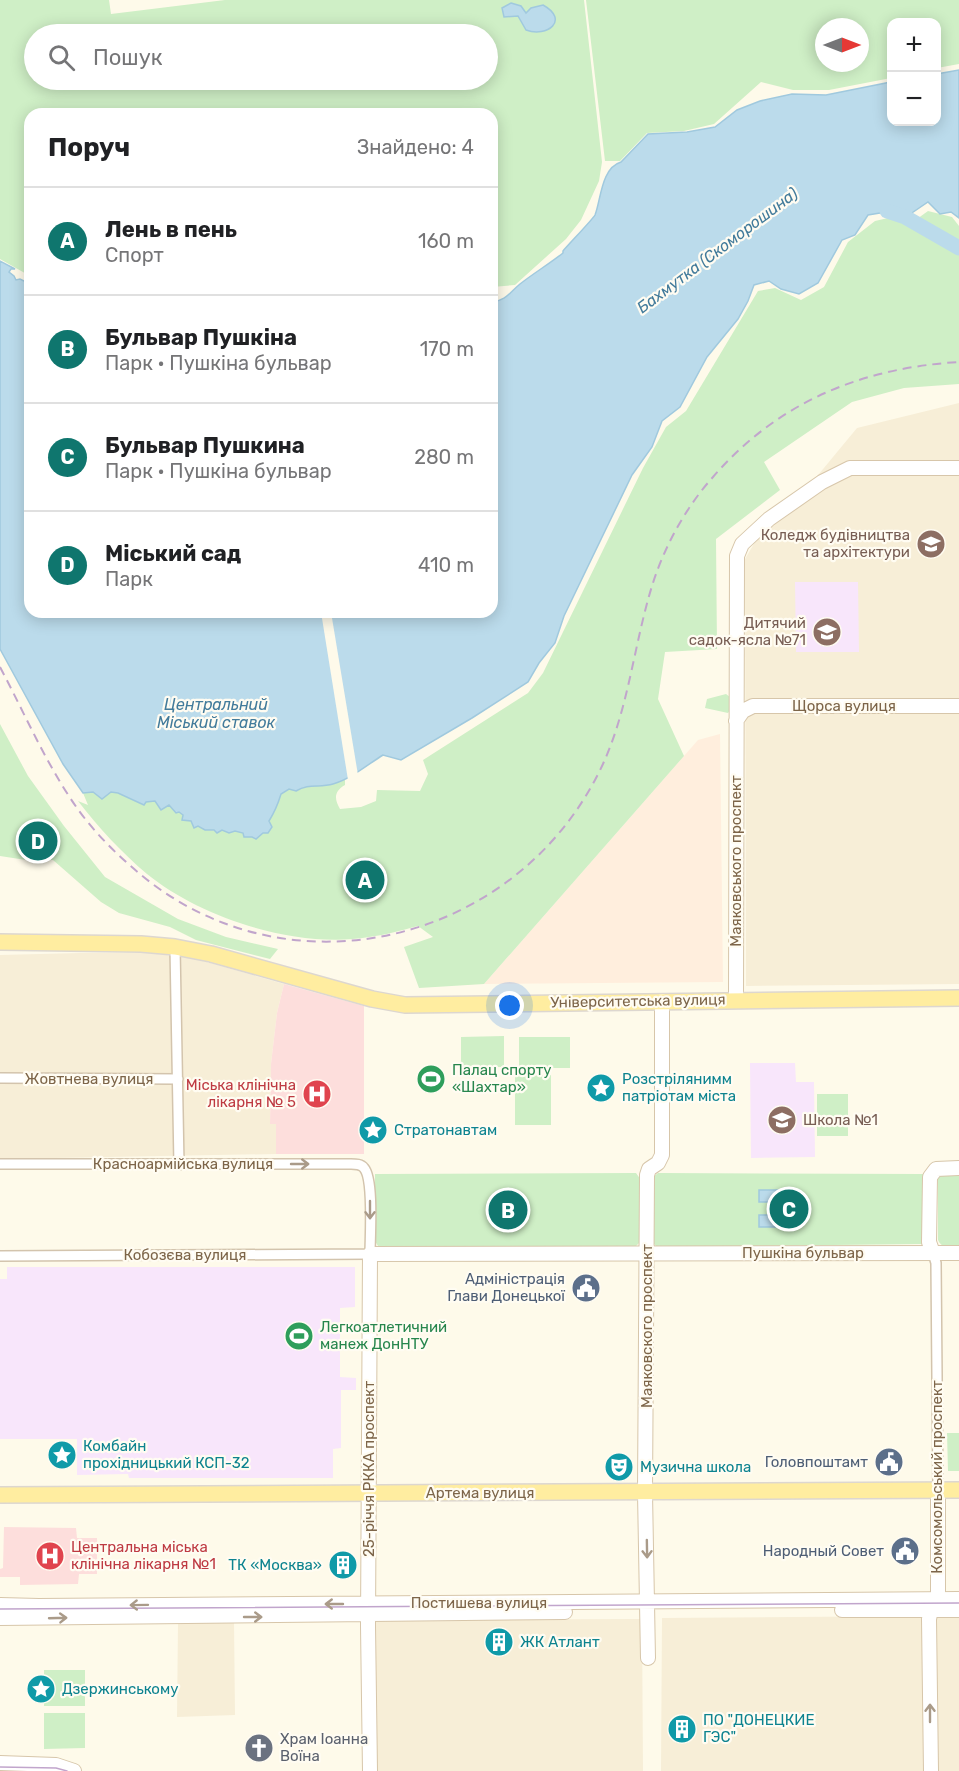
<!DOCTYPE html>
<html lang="uk">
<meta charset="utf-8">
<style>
body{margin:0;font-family:Rubik,sans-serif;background:#f2f2f2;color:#202124}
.controls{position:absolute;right:18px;top:18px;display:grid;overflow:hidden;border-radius:12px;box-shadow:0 3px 15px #0003}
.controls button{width:54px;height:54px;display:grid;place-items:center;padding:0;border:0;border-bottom:2px solid #e0e0e0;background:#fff;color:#202124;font:30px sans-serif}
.compass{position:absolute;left:815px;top:18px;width:54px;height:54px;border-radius:50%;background:#fff;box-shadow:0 3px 15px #0003;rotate:90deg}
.you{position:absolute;left:510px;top:1006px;width:21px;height:21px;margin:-15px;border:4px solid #fff;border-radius:50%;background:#1a73e8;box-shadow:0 0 0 9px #1a73e833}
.badge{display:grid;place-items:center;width:39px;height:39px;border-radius:50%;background:#0f766e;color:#fff;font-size:20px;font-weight:700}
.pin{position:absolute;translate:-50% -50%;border:3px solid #fff;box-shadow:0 2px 6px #0006}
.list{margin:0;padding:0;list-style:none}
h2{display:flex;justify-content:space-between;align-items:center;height:78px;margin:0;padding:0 24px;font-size:26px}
h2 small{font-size:20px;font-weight:400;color:#757577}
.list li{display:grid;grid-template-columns:39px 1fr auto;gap:18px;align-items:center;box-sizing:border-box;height:108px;padding:0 24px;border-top:2px solid #e0e0e0}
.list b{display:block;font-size:22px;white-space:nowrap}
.list p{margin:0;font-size:20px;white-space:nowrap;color:#757577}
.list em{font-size:20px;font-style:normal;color:#757577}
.icon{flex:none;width:33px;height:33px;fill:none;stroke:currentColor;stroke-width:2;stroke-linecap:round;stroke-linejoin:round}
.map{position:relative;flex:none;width:959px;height:1771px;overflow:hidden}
.search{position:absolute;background:#fff;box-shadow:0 3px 15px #0003;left:24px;top:24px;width:474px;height:66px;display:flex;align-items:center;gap:15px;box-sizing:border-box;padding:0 21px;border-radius:33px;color:#757577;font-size:22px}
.panel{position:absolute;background:#fff;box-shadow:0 3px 15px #0003;left:24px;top:108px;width:474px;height:510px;border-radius:18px}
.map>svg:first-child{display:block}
</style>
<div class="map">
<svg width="959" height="1771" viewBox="0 0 959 1771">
<rect width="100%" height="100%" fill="#fefaea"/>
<path fill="#f7eed7" d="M959 403V984L746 986 745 559 765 525 809 486 857 428Z
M80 953H151L196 959 284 984 277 1013 271 1064 270 1123 276 1124V1154L0 1159V955Z
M935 1615H959V1771H936Z
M923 1616 924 1771H661L662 1618Z
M642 1619 643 1771H375L374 1620Z
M234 1621 235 1715 177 1717 178 1623Z"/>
<path fill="#fed" d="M720 734 723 982 484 984 698 740Z"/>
<path fill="#f8e6fb" d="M795 582H858L859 652H796Z
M750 1063H795L796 1082H814L815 1157 751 1158Z
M7 1267H355V1307L340 1308V1377L356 1378V1390H341V1448L333 1449V1478H129L128 1474 77 1475V1439H0V1279H7Z"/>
<path fill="#fddedc" d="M284 984 364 1006V1154H276V1124H270L271 1064 277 1013Z
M4 1527 76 1528 77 1538H97V1574H79L78 1584 20 1585V1577H0V1569L3 1568Z"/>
<path fill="#cfefc6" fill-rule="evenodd" d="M0 0H109L111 14 225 0H584L602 162 599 181 581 220 566 239 515 285 492 287V114H30V276L0 259ZM34 34H488V80H34Z
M586 0H959V64L937 68 936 22H892L891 78 829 90H793L761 82 714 124 684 131 647 133 620 161H605ZM824 27H860V63H824Z
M928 211 952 217 959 226V384L904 388 852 402 764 462 780 490 716 539 717 649 665 652 658 699 684 756 484 984 419 988 404 947 433 937 418 926C402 930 386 935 369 937 297 949 203 919 147 874 121 852 99 828 78 801L88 805 83 793H118L144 804 146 802 155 801 169 804 205 830 268 833 272 827 269 821C274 813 278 804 281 794L289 789 334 784 345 777V785C334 791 334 799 340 809L361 807 376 801 377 790 420 791 428 774 423 760 528 693 543 673 643 468 666 427 686 411 758 291 775 288 801 300 824 287 848 242 875 221 888 218 910 224Z
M726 694 730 697V710L728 713 705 708 707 699Z
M0 724 28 776 64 826 105 877 178 919 226 937 278 949 270 959 196 940 170 927 119 913 101 902 53 860H26L0 856Z
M504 1036V1067H461V1037Z
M519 1037H570V1068H519Z
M551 1075V1125H515V1076Z
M817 1094H848V1136H817Z
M636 1173 641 1180V1241L635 1247 378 1246 375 1241V1174Z
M658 1173 923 1174 925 1178 923 1244 657 1247 653 1243V1177Z
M959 1173V1248C950 1248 942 1249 938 1240V1179L939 1175Z
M947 1433H959V1471H948Z
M44 1670H85V1706H44Z
M44 1713H85V1748L44 1749Z"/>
<path fill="#bbdbeb" stroke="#a0c9de" stroke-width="1.5" d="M511 3 521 6 526 13 531 8 543 5C570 20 547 38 526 30L518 16 504 17 502 8Z
M959 70V218L951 212 940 214 928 202 903 219 886 212 868 215 855 235 842 240 818 283 799 294 781 289 769 281 754 285 748 301 738 319 707 357 680 407 662 421 652 447 632 475 564 616 555 643 539 663 528 682 472 718 401 760 383 755C367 765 351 779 333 784 319 788 309 783 296 791L289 789 281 794C278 804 274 813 269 821L272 827 268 833H263L256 839 252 837H244L243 833 235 831 229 833 222 830 217 833 214 830H205L198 826 194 828 191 821 182 820 183 815 179 812 176 813 169 805 161 810 155 801 146 802 144 805 118 793 111 792 102 799 93 792 83 793 63 764 0 649V261L15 269H11L9 272 14 276 16 280 20 279 26 282 28 279 26 276 30 278V612H492V302C506 301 510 292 520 284 534 273 549 264 563 253V251C567 246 593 219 595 215 601 200 601 168 621 162L648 134 687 132 715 127 737 110 760 101 792 94 826 95 891 82 892 122H936L937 74Z
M759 1190H799V1202H759Z
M759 1215H799V1227H759Z"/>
<path fill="#fefaea" d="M321 612H331L358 775 348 780Z"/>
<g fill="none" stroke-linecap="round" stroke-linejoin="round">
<path stroke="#bbdbeb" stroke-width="15" d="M887 211 905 217 959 248"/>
<g stroke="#d3c4ad" stroke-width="12">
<path id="street" d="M175 947 179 1165
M0 1078 178 1079
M0 1164H351C356 1164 361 1164 364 1168 374 1179 370 1237 370 1254L0 1256
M933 1253 936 1263 938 1490"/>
</g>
<g stroke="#d7c6aa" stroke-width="16">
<path id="secondary" d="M736 721 743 711 753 706H959
M736 1000 737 556 742 544 769 519 822 482 850 468H959
M933 1253 929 1242 930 1177 936 1169 959 1168
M0 1605 39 1606 959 1599
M842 1610H959
M0 1618 565 1612
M648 1658 645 1493 647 1175 649 1169 658 1163 662 1155V1001
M0 1763 56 1765 74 1771
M370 1771 368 1626 370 1254 959 1253
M931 1771 929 1619 931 1610 938 1599V1490"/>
</g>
<g stroke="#ddd7d0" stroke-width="18">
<path id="primary" d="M0 942 141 944 175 947 211 954 372 999 405 1005 959 998
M0 1495 959 1490"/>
</g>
<use href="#street" stroke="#fff" stroke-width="9"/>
<use href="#secondary" stroke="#fff" stroke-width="14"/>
<use href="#primary" stroke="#ffeda0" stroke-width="15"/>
<path stroke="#c1a5cc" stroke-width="1.5" d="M0 1609 959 1603
M0 1767 56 1768 67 1771"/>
<path stroke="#c1a5cc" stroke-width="2" stroke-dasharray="9 6" stroke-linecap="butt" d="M0 667C25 714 46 764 77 808 94 832 117 855 140 874 286 996 506 946 595 780 628 719 632 651 652 586 664 547 686 507 713 477 778 402 861 368 959 362"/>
</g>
<defs><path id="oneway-shaft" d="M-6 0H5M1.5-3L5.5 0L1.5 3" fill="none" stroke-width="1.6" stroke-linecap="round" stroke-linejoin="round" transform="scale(1.5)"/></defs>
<g stroke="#aa9b89">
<use href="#oneway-shaft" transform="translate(300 1164)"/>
<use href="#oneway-shaft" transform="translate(370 1210) rotate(90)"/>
<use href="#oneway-shaft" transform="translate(647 1549) rotate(89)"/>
<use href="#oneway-shaft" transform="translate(334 1604) rotate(180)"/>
<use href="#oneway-shaft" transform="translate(139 1605) rotate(179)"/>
<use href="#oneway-shaft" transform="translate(253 1617)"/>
<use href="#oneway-shaft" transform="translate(58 1618) rotate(-2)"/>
<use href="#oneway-shaft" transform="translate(930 1713) rotate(-90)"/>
</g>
<defs>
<g id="university-disc" transform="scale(1.5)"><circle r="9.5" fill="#8d6e63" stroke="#fffcf2"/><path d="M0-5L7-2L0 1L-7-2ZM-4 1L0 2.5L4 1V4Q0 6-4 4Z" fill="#fff"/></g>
<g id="school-disc" transform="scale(1.5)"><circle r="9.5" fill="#8d6e63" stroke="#fffcf2"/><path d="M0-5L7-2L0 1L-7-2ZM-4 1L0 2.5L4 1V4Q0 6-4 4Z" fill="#fff"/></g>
<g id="stadium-disc" transform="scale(1.5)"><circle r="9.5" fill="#2e9e5b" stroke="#fffcf2"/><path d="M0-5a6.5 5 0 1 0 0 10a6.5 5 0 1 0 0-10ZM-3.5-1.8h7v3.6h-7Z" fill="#fff"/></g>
<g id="sight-disc" transform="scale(1.5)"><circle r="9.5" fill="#0f9aa8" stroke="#fffcf2"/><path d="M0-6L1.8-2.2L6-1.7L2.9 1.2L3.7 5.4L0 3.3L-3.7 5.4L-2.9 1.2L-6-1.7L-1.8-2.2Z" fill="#fff"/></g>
<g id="hospital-disc" transform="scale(1.5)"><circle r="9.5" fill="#e0444e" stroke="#fffcf2"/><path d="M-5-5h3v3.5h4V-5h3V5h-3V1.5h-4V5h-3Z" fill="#fff"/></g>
<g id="civic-disc" transform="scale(1.5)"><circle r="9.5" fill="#5c6f8a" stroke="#fffcf2"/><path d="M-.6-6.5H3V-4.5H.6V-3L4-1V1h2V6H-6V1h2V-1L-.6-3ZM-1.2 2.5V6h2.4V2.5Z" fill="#fff"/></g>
<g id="theatre-disc" transform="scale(1.5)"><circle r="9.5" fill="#0f9aa8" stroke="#fffcf2"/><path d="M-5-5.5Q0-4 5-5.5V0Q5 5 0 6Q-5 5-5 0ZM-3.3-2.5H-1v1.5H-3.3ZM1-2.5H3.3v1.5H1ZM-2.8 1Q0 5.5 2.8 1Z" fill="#fff"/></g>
<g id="building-disc" transform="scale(1.5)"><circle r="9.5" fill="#0f9aa8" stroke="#fffcf2"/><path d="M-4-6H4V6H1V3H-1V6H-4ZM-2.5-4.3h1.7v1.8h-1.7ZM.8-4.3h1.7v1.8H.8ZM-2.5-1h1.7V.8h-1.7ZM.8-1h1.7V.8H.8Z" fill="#fff"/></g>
<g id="church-disc" transform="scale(1.5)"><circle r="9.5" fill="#6b7280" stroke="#fffcf2"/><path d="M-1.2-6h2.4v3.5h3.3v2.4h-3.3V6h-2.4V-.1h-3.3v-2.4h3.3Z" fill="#fff"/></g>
</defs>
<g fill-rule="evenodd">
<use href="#university-disc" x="931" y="544"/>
<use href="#school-disc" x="827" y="632"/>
<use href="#stadium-disc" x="431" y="1079"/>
<use href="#sight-disc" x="601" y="1088"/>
<use href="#hospital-disc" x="317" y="1094"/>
<use href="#school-disc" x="782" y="1120"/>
<use href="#sight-disc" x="373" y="1130"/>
<use href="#civic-disc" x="586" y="1288"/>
<use href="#stadium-disc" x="299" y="1336"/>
<use href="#sight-disc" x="62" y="1455"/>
<use href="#civic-disc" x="889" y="1462"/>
<use href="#theatre-disc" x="619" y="1467"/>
<use href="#civic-disc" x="905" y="1551"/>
<use href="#hospital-disc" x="50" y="1556"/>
<use href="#building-disc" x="343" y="1565"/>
<use href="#building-disc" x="499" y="1642"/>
<use href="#sight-disc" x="41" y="1689"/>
<use href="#building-disc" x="682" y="1729"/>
<use href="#church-disc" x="259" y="1748"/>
</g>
<g text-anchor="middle" stroke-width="4.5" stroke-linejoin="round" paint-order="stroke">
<g font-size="15" fill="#785e54" stroke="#fffcf2" text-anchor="end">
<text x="910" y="540">Коледж будівництва<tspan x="910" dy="17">та архітектури</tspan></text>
<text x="806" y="628">Дитячий<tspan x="806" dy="17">садок-ясла №71</tspan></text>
<text x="803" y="1125" text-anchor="start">Школа №1</text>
</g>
<g font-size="15" fill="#7d6549" stroke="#fffcf2">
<text x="844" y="711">Щорса вулиця</text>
<text transform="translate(736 861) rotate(-90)" y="5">Маяковського проспект</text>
<text transform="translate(638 1001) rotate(-1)" y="5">Університетська вулиця</text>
<text x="89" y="1084">Жовтнева вулиця</text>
<text x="183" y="1169">Красноармійська вулиця</text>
<text x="803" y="1258">Пушкіна бульвар</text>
<text x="185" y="1260">Кобозєва вулиця</text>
<text transform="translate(647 1326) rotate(-90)" y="5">Маяковского проспект</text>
<text transform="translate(369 1469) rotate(-90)" y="5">25-річчя РККА проспект</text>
<text transform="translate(937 1477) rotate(-90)" y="5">Комсомольський проспект</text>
<text x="480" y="1498">Артема вулиця</text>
<text x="479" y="1608">Постишева вулиця</text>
</g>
<g font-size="15" fill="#27864d" stroke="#fffcf2" text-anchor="start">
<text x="452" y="1075">Палац спорту<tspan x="452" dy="17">«Шахтар»</tspan></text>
<text x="320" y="1332">Легкоатлетичний<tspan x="320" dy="17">манеж ДонНТУ</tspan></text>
</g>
<g font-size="15" fill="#0d838f" stroke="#fffcf2" text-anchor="start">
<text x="622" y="1084">Розстрілянимм<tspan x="622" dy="17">патріотам міста</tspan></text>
<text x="394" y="1135">Стратонавтам</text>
<text x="83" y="1451">Комбайн<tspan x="83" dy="17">прохідницький КСП-32</tspan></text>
<text x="640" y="1472">Музична школа</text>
<text x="322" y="1570" text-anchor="end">ТК «Москва»</text>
<text x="520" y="1647">ЖК Атлант</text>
<text x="62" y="1694">Дзержинському</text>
<text x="703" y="1725">ПО "ДОНЕЦКИЕ<tspan x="703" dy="17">ГЭС"</tspan></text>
</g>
<g font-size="15" fill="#be3a42" stroke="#fffcf2" text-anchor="end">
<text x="296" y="1090">Міська клінічна<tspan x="296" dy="17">лікарня № 5</tspan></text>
<text x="71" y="1552" text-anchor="start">Центральна міська<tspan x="71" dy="17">клінічна лікарня №1</tspan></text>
</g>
<g font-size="15" fill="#4e5e75" stroke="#fffcf2" text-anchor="end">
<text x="565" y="1284">Адміністрація<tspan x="565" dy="17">Глави Донецької</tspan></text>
<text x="868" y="1467">Головпоштамт</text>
<text x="884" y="1556">Народный Совет</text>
</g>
<g font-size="15" fill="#5b616d" stroke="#fffcf2" text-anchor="start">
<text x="280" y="1744">Храм Іоанна<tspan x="280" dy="17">Воїна</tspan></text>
</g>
<g font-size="16" font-style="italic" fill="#427b9b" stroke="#fffcf2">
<text transform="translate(717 250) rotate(-37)" y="6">Бахмутка (Скоморошина)</text>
<text x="216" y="710">Центральний<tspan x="216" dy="18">Міський ставок</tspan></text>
</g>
</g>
</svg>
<div class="controls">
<button>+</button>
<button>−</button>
</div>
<svg class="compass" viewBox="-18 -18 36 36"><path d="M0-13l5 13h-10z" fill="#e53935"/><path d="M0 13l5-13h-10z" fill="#757577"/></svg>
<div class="you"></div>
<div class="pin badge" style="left:365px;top:880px">A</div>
<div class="pin badge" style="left:508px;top:1210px">B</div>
<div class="pin badge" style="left:789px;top:1209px">C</div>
<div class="pin badge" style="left:38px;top:841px">D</div>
<div class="search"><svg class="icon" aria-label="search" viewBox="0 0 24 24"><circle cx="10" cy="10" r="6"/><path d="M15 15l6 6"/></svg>Пошук</div>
<section class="panel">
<h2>Поруч<small>Знайдено: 4</small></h2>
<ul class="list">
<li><span class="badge">A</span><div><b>Лень в пень</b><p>Спорт</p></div><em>160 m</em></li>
<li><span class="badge">B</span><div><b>Бульвар Пушкіна</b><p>Парк · Пушкіна бульвар</p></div><em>170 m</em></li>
<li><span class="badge">C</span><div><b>Бульвар Пушкина</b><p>Парк · Пушкіна бульвар</p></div><em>280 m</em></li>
<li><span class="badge">D</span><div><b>Міський сад</b><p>Парк</p></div><em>410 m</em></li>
</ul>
</section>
</div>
